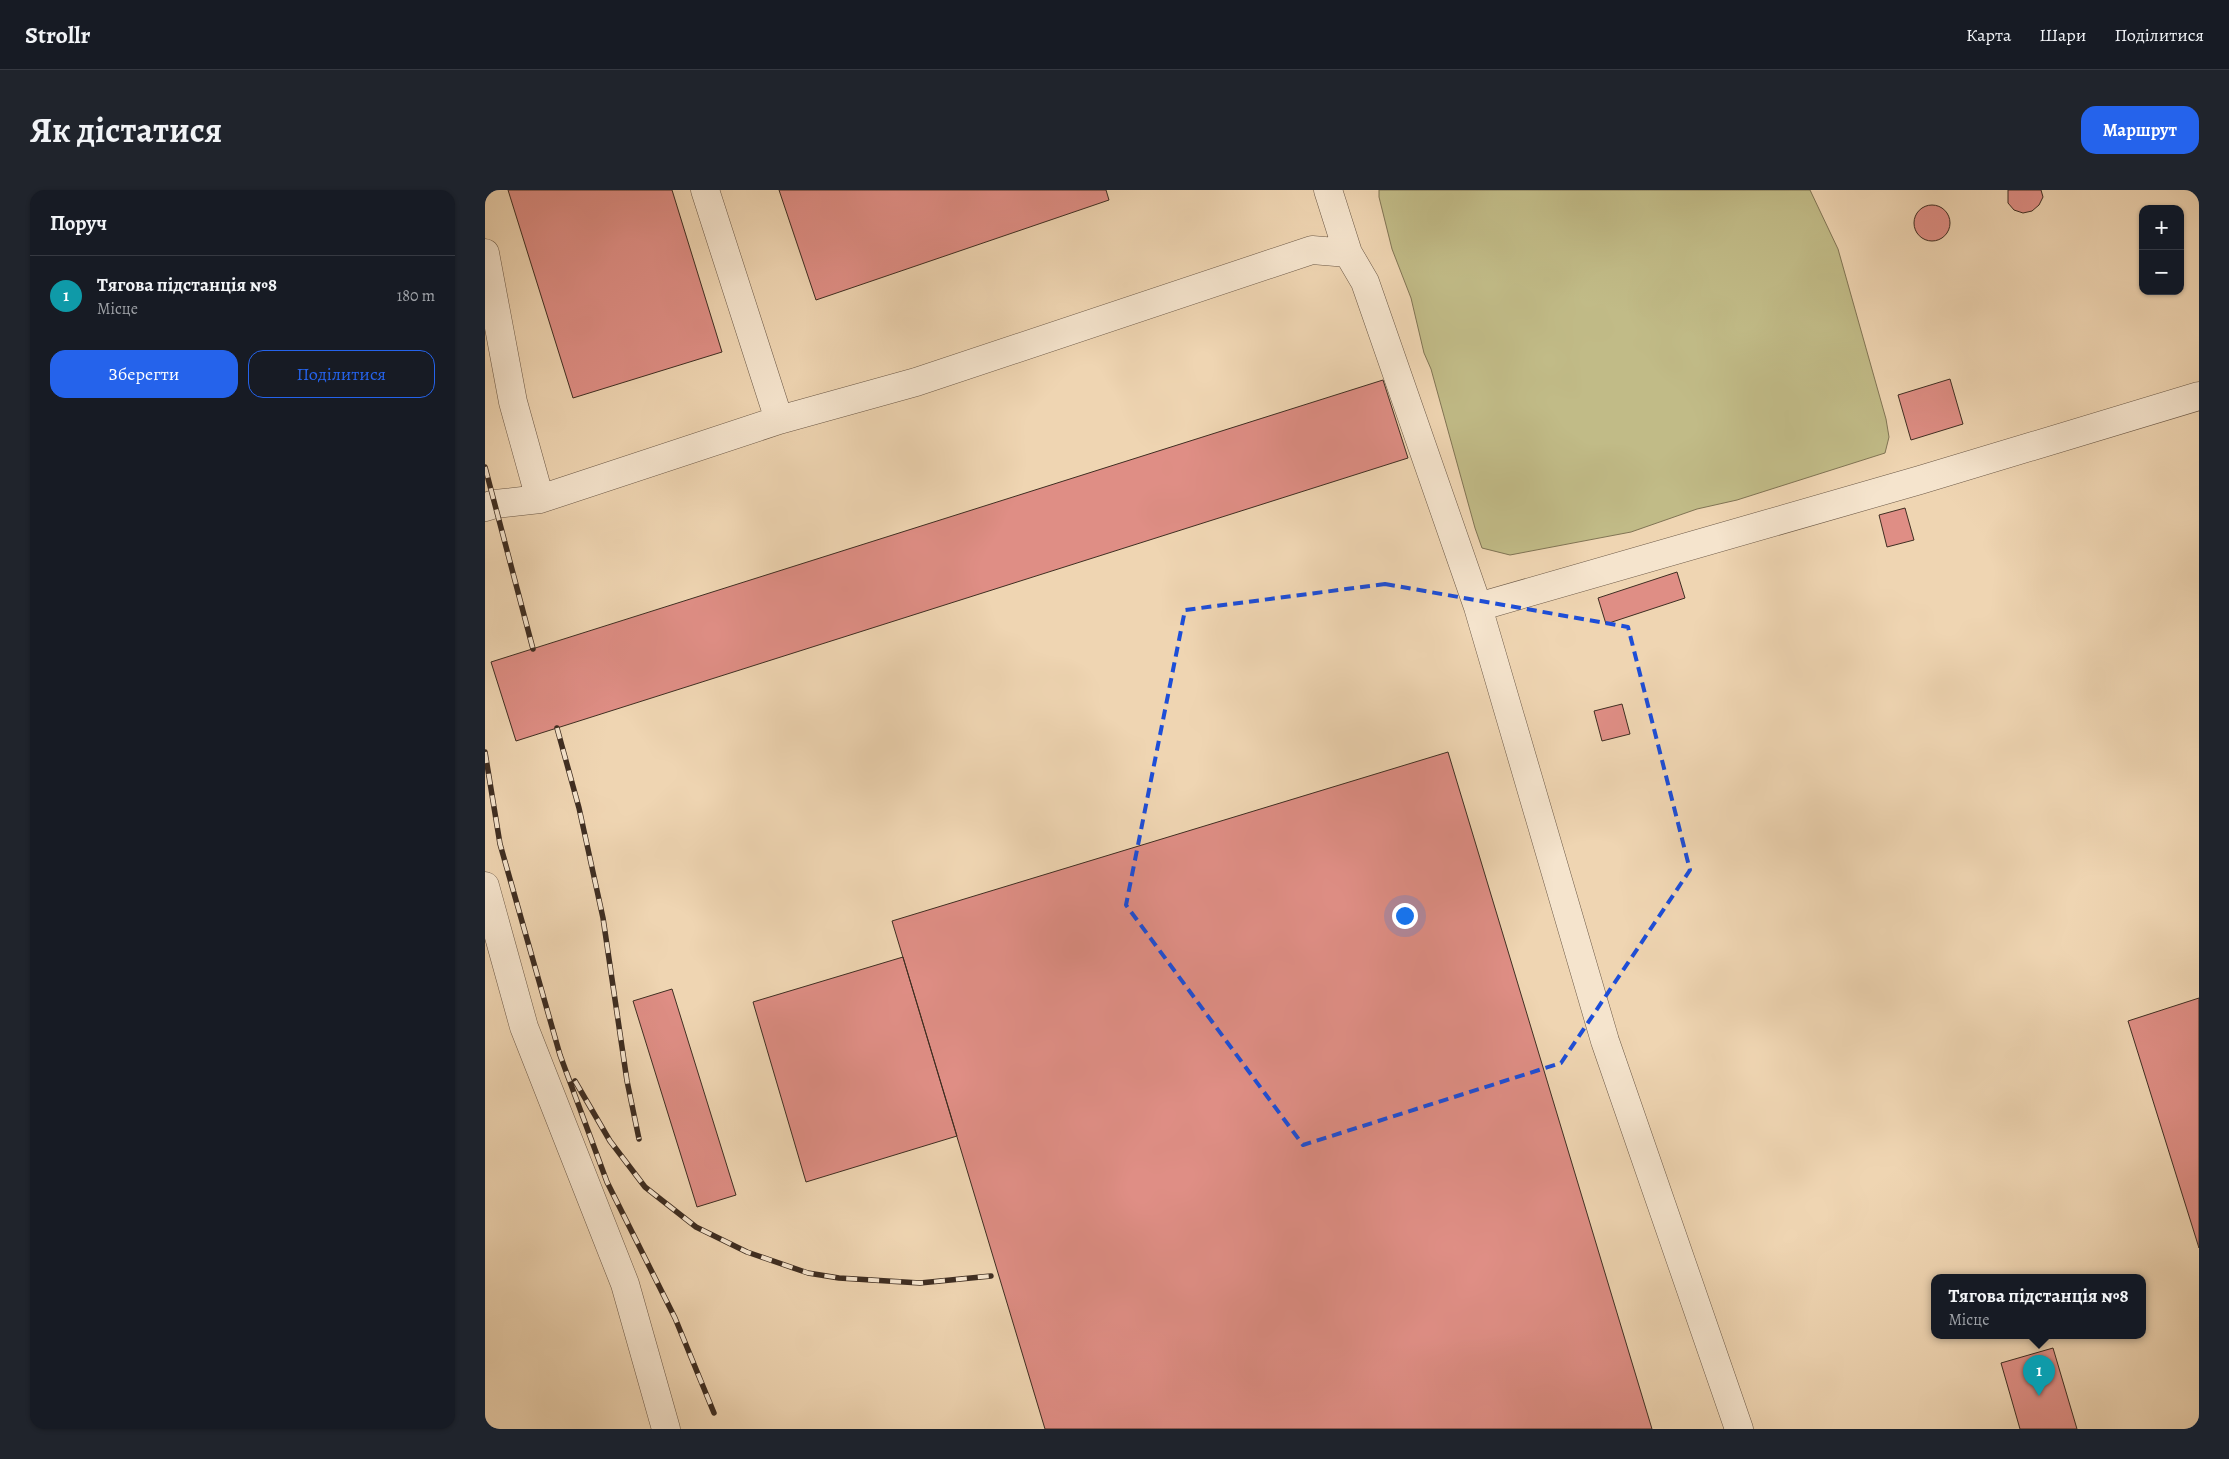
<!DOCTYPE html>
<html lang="uk">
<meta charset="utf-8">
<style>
body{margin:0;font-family:Alegreya,serif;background:#20242c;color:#f1f3f6}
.controls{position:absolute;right:15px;top:15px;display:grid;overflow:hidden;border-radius:10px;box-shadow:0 1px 4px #0004}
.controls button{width:45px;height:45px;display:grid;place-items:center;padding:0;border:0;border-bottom:1px solid #363941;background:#171b24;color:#f1f3f6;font:25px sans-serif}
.you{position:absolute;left:919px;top:725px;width:18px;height:18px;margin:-12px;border:4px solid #fff;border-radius:50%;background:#1a73e8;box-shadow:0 0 0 8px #1a73e833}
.badge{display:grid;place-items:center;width:32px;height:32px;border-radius:50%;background:#2563eb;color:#fff;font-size:16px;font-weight:700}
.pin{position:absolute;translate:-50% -41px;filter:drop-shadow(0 1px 2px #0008)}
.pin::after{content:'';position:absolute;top:26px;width:18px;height:15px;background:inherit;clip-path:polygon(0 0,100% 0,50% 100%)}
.popup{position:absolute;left:1446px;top:1084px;width:215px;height:65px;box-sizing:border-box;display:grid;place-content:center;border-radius:10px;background:#171b24;filter:drop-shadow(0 1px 4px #0005);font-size:16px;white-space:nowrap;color:#9ea1a6}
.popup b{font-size:19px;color:#f1f3f6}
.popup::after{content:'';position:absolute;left:50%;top:100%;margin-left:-10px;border:10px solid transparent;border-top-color:#171b24}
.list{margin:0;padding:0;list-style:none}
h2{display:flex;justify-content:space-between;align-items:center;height:65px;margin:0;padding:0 20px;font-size:21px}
h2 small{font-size:16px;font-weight:400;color:#9ea1a6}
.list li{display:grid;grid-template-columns:32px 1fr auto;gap:15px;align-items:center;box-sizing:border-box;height:80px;padding:0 20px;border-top:1px solid #363941}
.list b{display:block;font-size:19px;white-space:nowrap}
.list p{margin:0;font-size:16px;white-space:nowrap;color:#9ea1a6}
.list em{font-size:16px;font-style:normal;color:#9ea1a6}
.actions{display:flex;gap:10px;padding:15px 20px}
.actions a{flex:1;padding:11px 0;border:1px solid #2563eb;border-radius:15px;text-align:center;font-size:18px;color:#2563eb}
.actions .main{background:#2563eb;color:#fff}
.map{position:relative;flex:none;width:1714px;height:1239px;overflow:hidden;border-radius:15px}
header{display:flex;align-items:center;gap:30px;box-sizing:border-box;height:70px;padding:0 25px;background:#171b24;border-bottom:1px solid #363941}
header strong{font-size:24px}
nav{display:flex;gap:28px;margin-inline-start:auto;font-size:18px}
.intro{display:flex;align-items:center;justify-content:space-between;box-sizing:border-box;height:120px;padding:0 30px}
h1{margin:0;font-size:35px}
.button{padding:12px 22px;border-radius:15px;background:#2563eb;color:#fff;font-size:18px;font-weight:700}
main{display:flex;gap:30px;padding:0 30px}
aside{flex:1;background:#171b24;border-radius:15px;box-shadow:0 1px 4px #0004}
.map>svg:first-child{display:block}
</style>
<header>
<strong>Strollr</strong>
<nav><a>Карта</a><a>Шари</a><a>Поділитися</a></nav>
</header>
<div class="intro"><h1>Як дістатися</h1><a class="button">Маршрут</a></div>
<main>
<aside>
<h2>Поруч<small></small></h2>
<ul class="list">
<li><span class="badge" style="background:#0f9aa8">1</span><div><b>Тягова підстанція №8</b><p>Місце</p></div><em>180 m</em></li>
</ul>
<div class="actions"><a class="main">Зберегти</a><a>Поділитися</a></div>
</aside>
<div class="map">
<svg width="1714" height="1239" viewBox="0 0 1714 1239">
<rect width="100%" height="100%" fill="#efd5b2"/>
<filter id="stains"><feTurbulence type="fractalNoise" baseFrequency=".004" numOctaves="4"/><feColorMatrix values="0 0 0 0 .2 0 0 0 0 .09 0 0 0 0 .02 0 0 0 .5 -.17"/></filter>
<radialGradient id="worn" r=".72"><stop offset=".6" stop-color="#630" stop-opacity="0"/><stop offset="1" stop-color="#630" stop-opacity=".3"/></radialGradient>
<path fill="#c1bb87" stroke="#807454" d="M894 0H1325L1353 59 1401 229 1404 247 1400 263 1252 310 1212 319 1146 342 1025 365 997 358 990 338 946 179 939 163 926 108 907 59 894 7Z"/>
<path fill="#df8e85" stroke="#3f2e22" d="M23 0H187L237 162 88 208Z
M294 0H621L624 10 331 110Z
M1523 0H1556L1558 7 1554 15 1547 21 1538 23 1529 20 1523 13Z
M1429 33a18 18 0 1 1 36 0a18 18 0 1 1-36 0Z
M1465 189 1478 234 1426 250 1413 205Z
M898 190 923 268 31 551 6 472Z
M1420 318 1429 350 1402 357 1394 325Z
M1192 382 1200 408 1121 434 1113 408Z
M1137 514 1145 544 1117 551 1109 521Z
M963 562 1167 1239H560L407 731Z
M418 767 472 946 321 992 268 812Z
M187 799 251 1005 212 1017 148 811Z
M1714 808V1058L1643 831Z
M1568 1158 1592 1239H1535L1516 1173Z"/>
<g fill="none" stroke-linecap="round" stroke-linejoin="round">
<g stroke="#6b5846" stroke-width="29">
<path id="minor" d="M220 0 294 230
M843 0 863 63
M0 63 28 212 55 309
M0 317 10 314 55 309 294 230 431 192 827 60 863 63 880 92 993 417 1120 851 1254 1239
M993 417 1435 290 1714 206
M0 696 39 837 140 1094 181 1239"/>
</g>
<use href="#minor" stroke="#f5e4cd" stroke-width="28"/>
<g stroke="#3f2e22" stroke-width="5.5">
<path id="rail" d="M0 277 48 459
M72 538 94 618 118 728 142 891 154 949
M0 562 15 654 75 865 122 992 190 1128 229 1223
M90 891 125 951 160 997 211 1037 262 1062 323 1083 354 1088 435 1093 506 1086"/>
</g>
<use href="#rail" stroke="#f5e4cd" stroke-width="4" stroke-dasharray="11" stroke-linecap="butt"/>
</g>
<path fill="none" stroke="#1d4ed8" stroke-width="4" stroke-dasharray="10 6" stroke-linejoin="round" d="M900 394 1143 437 1205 680 1076 873 818 955 641 715 700 420Z"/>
<rect width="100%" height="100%" filter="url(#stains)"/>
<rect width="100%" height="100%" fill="url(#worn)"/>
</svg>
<div class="controls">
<button>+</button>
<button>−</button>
</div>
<div class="you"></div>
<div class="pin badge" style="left:1554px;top:1206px;background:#0f9aa8">1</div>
<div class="popup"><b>Тягова підстанція №8</b>Місце</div>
</div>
</main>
